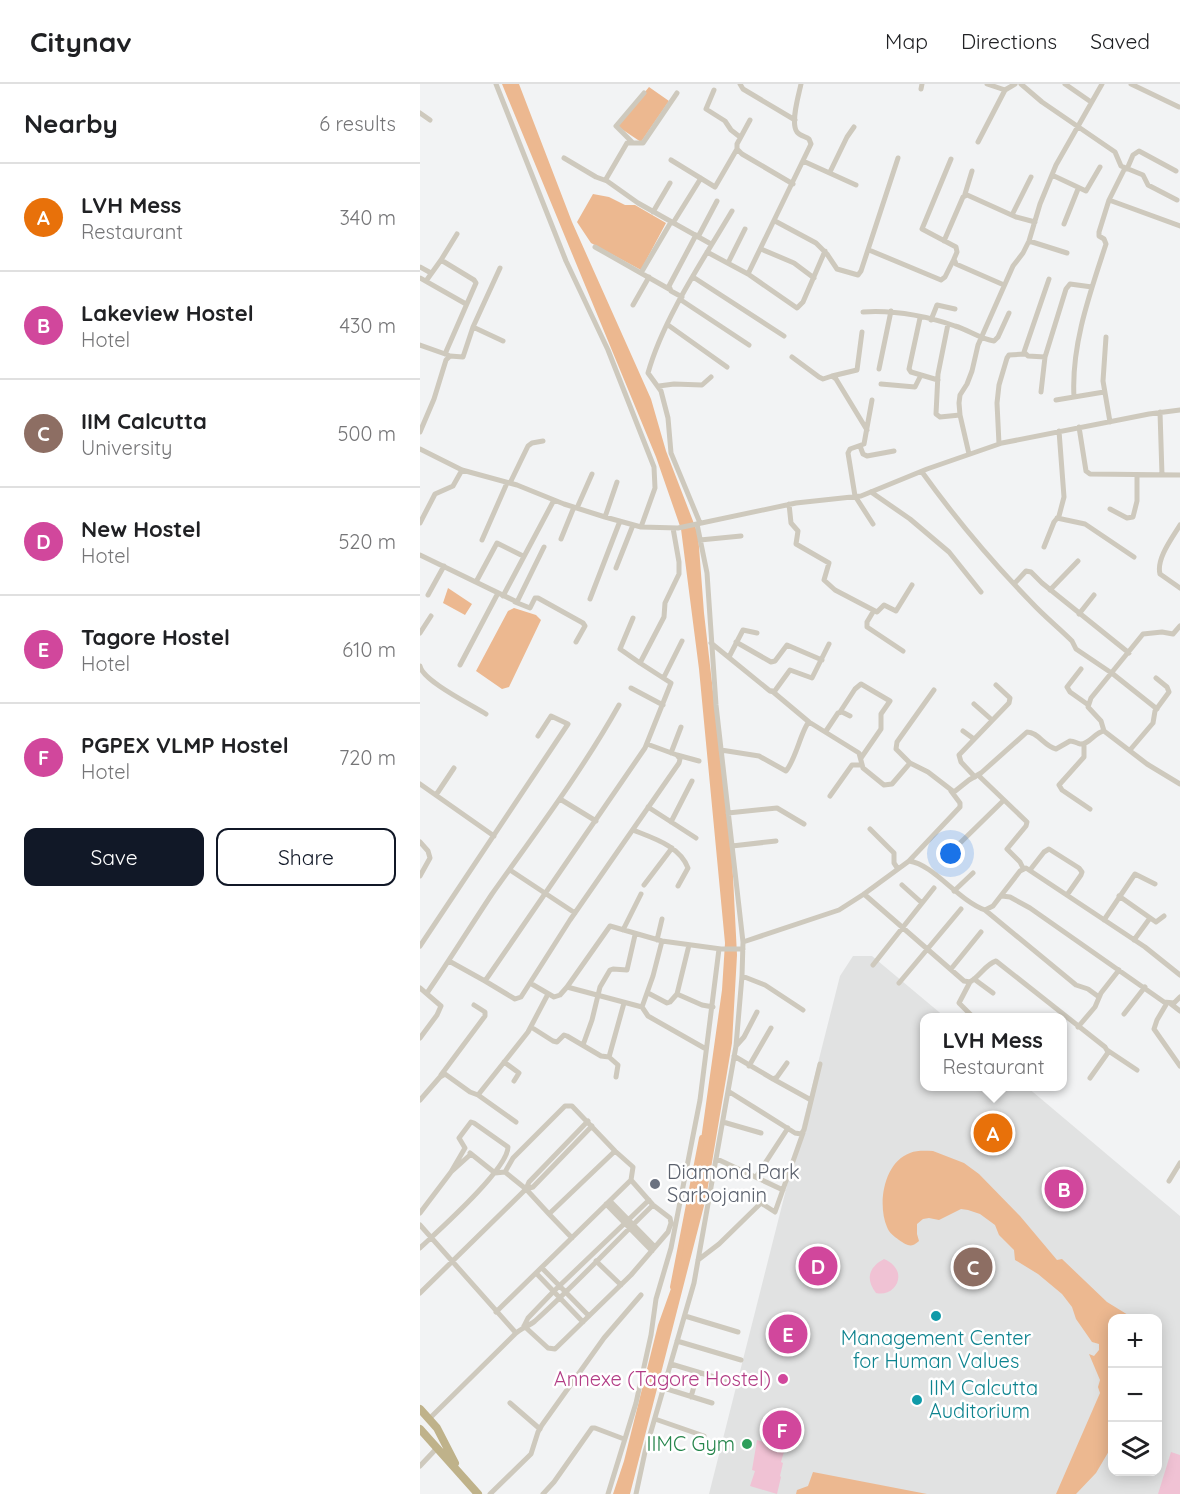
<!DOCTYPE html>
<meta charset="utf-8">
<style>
body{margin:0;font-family:Quicksand,sans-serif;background:#f2f2f2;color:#202124}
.controls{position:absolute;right:18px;bottom:18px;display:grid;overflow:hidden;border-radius:12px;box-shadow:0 3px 15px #0003}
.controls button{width:54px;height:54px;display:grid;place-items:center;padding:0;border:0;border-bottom:2px solid #e0e0e0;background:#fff;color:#202124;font:30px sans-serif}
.you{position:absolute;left:531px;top:770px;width:21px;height:21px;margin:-15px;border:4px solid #fff;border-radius:50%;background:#1a73e8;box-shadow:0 0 0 9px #1a73e833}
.badge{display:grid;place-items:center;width:39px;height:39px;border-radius:50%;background:#111827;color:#fff;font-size:20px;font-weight:700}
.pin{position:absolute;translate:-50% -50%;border:3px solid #fff;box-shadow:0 2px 6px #0006}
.popup{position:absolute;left:500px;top:929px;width:147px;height:78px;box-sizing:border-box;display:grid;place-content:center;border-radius:12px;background:#fff;filter:drop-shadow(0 2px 4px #0005);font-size:20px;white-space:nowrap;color:#757577}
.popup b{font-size:22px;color:#202124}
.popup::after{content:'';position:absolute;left:50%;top:100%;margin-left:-12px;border:12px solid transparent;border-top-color:#fff}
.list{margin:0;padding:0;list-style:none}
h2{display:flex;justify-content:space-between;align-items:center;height:78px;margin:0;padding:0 24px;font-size:26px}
h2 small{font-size:20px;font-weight:400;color:#757577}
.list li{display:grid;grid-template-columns:39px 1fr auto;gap:18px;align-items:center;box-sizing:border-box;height:108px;padding:0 24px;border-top:2px solid #e0e0e0}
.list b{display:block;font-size:22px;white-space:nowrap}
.list p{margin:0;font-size:20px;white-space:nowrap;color:#757577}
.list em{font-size:20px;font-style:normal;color:#757577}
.actions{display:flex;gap:12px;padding:18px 24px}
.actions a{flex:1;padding:14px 0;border:2px solid #111827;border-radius:12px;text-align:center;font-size:21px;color:#111827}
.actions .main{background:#111827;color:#fff}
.icon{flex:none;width:33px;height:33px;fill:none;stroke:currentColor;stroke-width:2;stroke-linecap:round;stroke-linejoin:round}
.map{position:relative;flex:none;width:760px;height:1410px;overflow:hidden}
header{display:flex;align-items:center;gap:36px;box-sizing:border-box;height:84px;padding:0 30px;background:#fff;border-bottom:2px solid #e0e0e0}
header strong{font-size:28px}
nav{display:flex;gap:33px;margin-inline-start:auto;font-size:21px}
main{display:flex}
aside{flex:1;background:#fff}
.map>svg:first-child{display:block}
</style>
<header>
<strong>Citynav</strong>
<nav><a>Map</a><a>Directions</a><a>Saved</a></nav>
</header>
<main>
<aside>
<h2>Nearby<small>6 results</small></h2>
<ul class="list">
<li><span class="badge" style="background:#e8710a">A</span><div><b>LVH Mess</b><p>Restaurant</p></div><em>340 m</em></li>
<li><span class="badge" style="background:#d1479c">B</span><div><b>Lakeview Hostel</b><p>Hotel</p></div><em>430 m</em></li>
<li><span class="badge" style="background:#8d6e63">C</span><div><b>IIM Calcutta</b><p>University</p></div><em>500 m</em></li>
<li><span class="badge" style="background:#d1479c">D</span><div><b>New Hostel</b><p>Hotel</p></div><em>520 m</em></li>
<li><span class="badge" style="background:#d1479c">E</span><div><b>Tagore Hostel</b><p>Hotel</p></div><em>610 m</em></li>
<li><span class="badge" style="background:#d1479c">F</span><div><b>PGPEX VLMP Hostel</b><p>Hotel</p></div><em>720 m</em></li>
</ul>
<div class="actions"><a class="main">Save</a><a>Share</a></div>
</aside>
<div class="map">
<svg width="760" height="1410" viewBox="0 0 760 1410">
<rect width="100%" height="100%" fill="#f2f3f4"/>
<path fill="#e1e2e2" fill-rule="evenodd" d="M433 872H452L525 933 504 934V1002L607 1003 760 1132V1410H289L420 892ZM692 1234H738V1388H692Z"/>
<path fill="#f0c2d4" d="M464 1175C491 1187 475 1214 456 1209 445 1195 449 1183 464 1175Z
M337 1356 365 1364 361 1378 363 1379 360 1392 361 1393 357 1410 330 1402 335 1387 332 1386Z
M751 1368 760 1371V1410H738Z"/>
<path fill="#ecb890" d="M82 0H99L152 138 231 315 246 367 278 450 284 529 312 773 317 871 312 959 286 1114 210 1410H193L204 1377 238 1241 258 1185 274 1105 302 906 305 859 279 585 261 445 236 373Z
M229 3 249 17 221 58 197 42Z
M173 110 189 113 205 121H215L246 139 221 186 171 159 157 138Z
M28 504 52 520 45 531 23 519Z
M94 524 116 531 121 536 89 603 82 605 56 587 88 527Z
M513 1067 544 1079 559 1090 600 1132 637 1176 642 1175 687 1218 713 1234H692V1350L689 1367 676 1389 656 1410H636L680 1309 678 1303 680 1296 669 1270 674 1272 679 1266V1260L672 1258 656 1235 652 1223 642 1210 618 1190 595 1176 594 1166 579 1151 575 1141 560 1130 548 1126 541 1125 519 1136 509 1134 503 1135 497 1140V1150L499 1157C491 1164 488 1162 479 1156 474 1152 469 1149 467 1143 457 1120 464 1078 490 1069 497 1066 506 1067 513 1067Z
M393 1388 507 1410H376L377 1406 388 1402Z"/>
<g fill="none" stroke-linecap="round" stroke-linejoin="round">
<path stroke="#ecb890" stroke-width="6" d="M253 1203 282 1054"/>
<path stroke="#cec9bd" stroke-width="5" d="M76 0 146 177 188 266 234 383 235 404 221 443
M320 0 323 5 375 36
M567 0 585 6 595 0
M601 0 622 18 695 68 701 82 723 91 728 101 757 116
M645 0 671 18
M711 0 759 23
M501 5 502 0
M294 6 286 25 305 37 311 46 320 53
M257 9 223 59H207L186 95 187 97 218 119 291 160
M0 29 10 36
M330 36 317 60V65L322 70 373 100
M212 58 196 42 224 9
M558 58 585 6
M144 74 176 93 187 97
M531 75 502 145 536 163 537 168 534 175 536 180 584 201
M251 76 295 103 317 65
M383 77 436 101
M707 85 713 71 719 67 756 87
M552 87 545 110 596 133 615 138
M410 88 427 53 434 43
M632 91 666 107 680 83
M689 116 760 142
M233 128 250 99
M592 131 611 93
M355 137 396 159 407 170 417 185 438 191 441 187 478 74
M253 139 281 94
M644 140 658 105
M278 153 297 117
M524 157 543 113 547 111
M609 157 647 169
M175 163 249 205
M341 165 374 179 394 194
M449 166 521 196 525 193 534 175
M287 168 328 190 377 224 383 218 405 167
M308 179 325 145
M0 183 11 189
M221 189 251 138
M328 190 391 60 389 55C386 53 379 51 377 48 370 39 379 10 381 0
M273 193 364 252
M0 194 46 220
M6 197 21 176
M262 213 251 207 249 202 276 151
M261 216 329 261
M213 221 229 193
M443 228C474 226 506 232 535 242 549 246 560 255 574 257L578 253 589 229
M500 234 489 285 491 288 518 296
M511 236 517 221 535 225
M528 240 518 290 516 330 520 333 540 331
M248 241 307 283
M53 243 83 257
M686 253 683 297 690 338
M0 261 28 271
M25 270 56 199 54 196 21 176 37 150
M372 273 399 293 403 295 412 292 416 295 447 346
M625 273 608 272 604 268 629 195
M459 285 471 227
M412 292 437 286 442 248
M461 300 495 303 501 291
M239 302 254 300 282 301 291 293
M621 308 625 273 646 205 650 200 672 203
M654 313C651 261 670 209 686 160L684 155 679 152V148L689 116 705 84
M452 316 444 360 430 365 428 369 435 412 453 440
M636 316 684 308
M740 328 742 391
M659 343 666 387 670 390 760 391
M0 348 14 315 26 276 30 272 43 273 53 243 80 184
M579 360 577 319 579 301 587 274 589 271 605 270
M440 362 443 370 447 372 474 367
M0 365 42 386 97 401 144 420 185 433 221 443 258 444 376 419 441 412 507 385 582 359 729 330 760 326
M549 370 540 331 539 319 540 311 547 300 552 287 558 261 593 182 603 169 609 157 620 120 636 81 682 0
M502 388C535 434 572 478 612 519 624 532 639 544 652 557L656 565 693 590 737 625
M90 399 108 362 112 359 123 357
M451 408 490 435 529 468 561 508
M369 420 371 439 378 447 376 460 409 479 404 496 415 506 457 528 464 521 476 527 492 501
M157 424 172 390
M690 425 707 434 713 433 717 417V391
M185 433 197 398
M637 434 665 440 714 473
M0 439 15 410 33 402 42 386
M280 439 251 369 248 334 241 307 228 289C243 235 283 176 312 127
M760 441C752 454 736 475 740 490L760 504
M141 455 154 423
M62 456 87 399
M280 456 321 452
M624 463 634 438 639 432 644 413 639 347
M0 471 97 518 124 463
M196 484 213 441
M56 498 77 459 103 472
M594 500 606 487 611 488 622 499 709 569
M630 506 658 477
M8 511 24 482
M83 512 134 416
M170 515 200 437
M95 518 110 524 115 514H118L163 539 165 542 156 558
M453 528 447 538V543L483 567
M659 530 674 511
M213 534 200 565 220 579
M0 549 11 532
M316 558 351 578 355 577 367 561 402 576
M291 559 350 607 354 608 370 586 392 594 409 560
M309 573 323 546 337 549
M40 581 78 509
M0 582C3 597 52 621 66 630
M661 585 647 603 650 608 667 620
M244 593 262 557
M211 604 243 621
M352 607 389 638
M554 620 572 636
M420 628 435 605 441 600 470 617 461 630V645L441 674
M406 647 418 629 422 628 430 632
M543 647 554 655
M684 647 681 637 668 623 671 614 723 550 742 548 753 550 760 542
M664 660V673L639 701 642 706 670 725
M301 666 339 672 366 687C376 675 382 644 389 638L439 669 443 684 464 701 472 700 490 679 508 688 534 708 549 696 561 689 607 648C618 648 624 662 636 665L650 657C653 657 657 659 660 660 669 661 675 648 684 647L727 680 760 700
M710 666 733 639 735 627 749 608 747 603 736 594
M251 669 261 643
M257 671 279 677
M490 679 476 665 477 658 514 606
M558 691 607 738 606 742 587 765 600 778 603 784
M555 693 541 678 539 671 589 619 590 614 576 601
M0 700 74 752
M16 711 34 684
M410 712 432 681H441
M140 715 176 737
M228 723 276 754
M308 729 357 724 384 740
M251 738 272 697
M450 745 474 769V779L478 785
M213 746C233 754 260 762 268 784L258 802
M0 758 8 767 10 774 0 792
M312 762 356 757
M537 762 584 716
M489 777 540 723V719L531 707
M90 786 155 829
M610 786 624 768 629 765 659 784 662 788 661 791 647 811
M224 801 252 764
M482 801 502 819
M534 807 553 789
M444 810 544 897 550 898C560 892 566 880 576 877L685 963 688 968 687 970 670 994
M582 812 590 813 610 824 744 918 754 919 760 913
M699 812 736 838 744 832
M565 826 656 901 668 905 679 913
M684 836 715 790 735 800
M203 846 221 810
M237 856 242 835
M714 856 730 834
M323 858 419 826 444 810 489 777C513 780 539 817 565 826L573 822 600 787 606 784 725 863 760 891
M0 862 148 640 131 632 118 652
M29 877 65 897 225 664 251 599 220 579 244 533 245 519 259 490V478L253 444
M453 881 514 804
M531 885 561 848
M322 892 345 901 383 926
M554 895 573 909
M65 897 95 915 101 913 150 836 259 679 260 675 257 671 227 660
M550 898 539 919 554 934
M110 899 134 913 140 911 147 903 222 923 233 892 242 857
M479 899 541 825
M147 903 190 842 242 857 301 865H323
M0 904 21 922 17 931 0 954
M7 909C29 877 50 843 72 810 116 748 162 687 199 621
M228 909 247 919 250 918 257 910 282 921 293 923
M257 910 269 861
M747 919 737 936 734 945 760 982
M751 920 760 927
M222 923 228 932 286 965
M704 930 725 903
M111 943 133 957 137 958 144 951 147 952 181 972 189 973 204 919
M658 943 675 923 681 909 699 886
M163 961 172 936 180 903 190 886 193 885 207 886 215 851
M316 962 324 953 337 928
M687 966 717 986
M314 972 353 995 357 993 367 979
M189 973 198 981 196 993
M84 978 99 989 94 997
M329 982 351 944
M21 991 65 932V928L54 921
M353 995 391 1016
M308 1007 375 1049 381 1050 384 1046 400 980
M58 1011 96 1038
M0 1016 20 993 25 990 50 1008 58 1011 108 948 128 910
M303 1038 341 1049
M50 1069 75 1089 85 1088 106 1105
M297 1075 363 1106
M85 1088 93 1074 145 1022H152L195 1067
M336 1093 368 1044
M749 1097 760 1079
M106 1105 113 1103 172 1042
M106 1105 109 1098 168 1037
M190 1117 235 1163
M186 1120 232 1167
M0 1129 31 1088 51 1070
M129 1130 152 1154
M0 1141 96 1249
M0 1164C18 1147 88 1085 88 1063L54 1039 51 1038 39 1054 45 1064 31 1088
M278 1176 299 1160 341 1119 355 1128 383 1049
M176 1177 201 1201
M122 1184 169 1232
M116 1189 163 1238
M0 1209 106 1105 129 1130 195 1067 213 1083 211 1096 233 1121 250 1134 251 1139 248 1148 211 1191 135 1265 128 1264 104 1242
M76 1228 211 1096
M265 1232 318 1248
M104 1242 108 1234 133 1208 229 1116
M257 1257 321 1276
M251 1280 311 1298
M244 1304 292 1319
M271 1313 278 1288
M90 1319 120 1345
M9 1335 96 1249C102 1244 109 1242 115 1237 156 1200 194 1159 233 1121
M235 1335 284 1352
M0 1382 17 1364
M70 1410 111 1370 118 1348 122 1341 184 1254 221 1211
M123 1410 134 1398 172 1344H175L204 1355
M188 1410 216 1319 231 1251 236 1215 251 1164 280 1016 299 865
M216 1410 225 1368 274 1199 316 962 322 892 323 858 296 621 287 489 277 440"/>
<path stroke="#bfb28a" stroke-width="8" d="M0 1325 17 1344 35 1379
M0 1345 58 1410"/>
</g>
<circle fill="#6b7280" stroke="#fff" stroke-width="2" cx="235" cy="1100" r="6"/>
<g fill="#0f9aa8" stroke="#fff" stroke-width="2">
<circle cx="516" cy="1232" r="6"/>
<circle cx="497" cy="1316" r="6"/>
</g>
<circle fill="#d1479c" stroke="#fff" stroke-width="2" cx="363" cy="1295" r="6"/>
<circle fill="#2e9e5b" stroke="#fff" stroke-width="2" cx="327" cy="1360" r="6"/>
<g text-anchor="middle" stroke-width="5" stroke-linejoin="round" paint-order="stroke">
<g font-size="20" fill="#5b616d" stroke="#fff" text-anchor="start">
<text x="247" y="1095">Diamond Park<tspan x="247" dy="23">Sarbojanin</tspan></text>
</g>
<g font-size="20" fill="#0d838f" stroke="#fff">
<text x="516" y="1261">Management Center<tspan x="516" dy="23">for Human Values</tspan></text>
<text x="509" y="1311" text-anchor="start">IIM Calcutta<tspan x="509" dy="23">Auditorium</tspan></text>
</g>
<g font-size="20" fill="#b23c85" stroke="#fff" text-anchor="end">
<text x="351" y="1302">Annexe (Tagore Hostel)</text>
</g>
<g font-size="20" fill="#27864d" stroke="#fff" text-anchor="end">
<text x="315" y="1367">IIMC Gym</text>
</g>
</g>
</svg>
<div class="controls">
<button>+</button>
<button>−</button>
<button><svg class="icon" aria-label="layers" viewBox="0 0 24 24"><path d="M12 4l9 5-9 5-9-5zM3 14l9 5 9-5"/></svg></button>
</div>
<div class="you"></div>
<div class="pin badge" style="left:573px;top:1049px;background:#e8710a">A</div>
<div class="popup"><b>LVH Mess</b>Restaurant</div>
<div class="pin badge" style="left:644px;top:1105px;background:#d1479c">B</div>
<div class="pin badge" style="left:553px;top:1183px;background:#8d6e63">C</div>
<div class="pin badge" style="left:398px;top:1182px;background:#d1479c">D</div>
<div class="pin badge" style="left:368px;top:1250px;background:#d1479c">E</div>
<div class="pin badge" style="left:362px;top:1346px;background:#d1479c">F</div>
</div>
</main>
